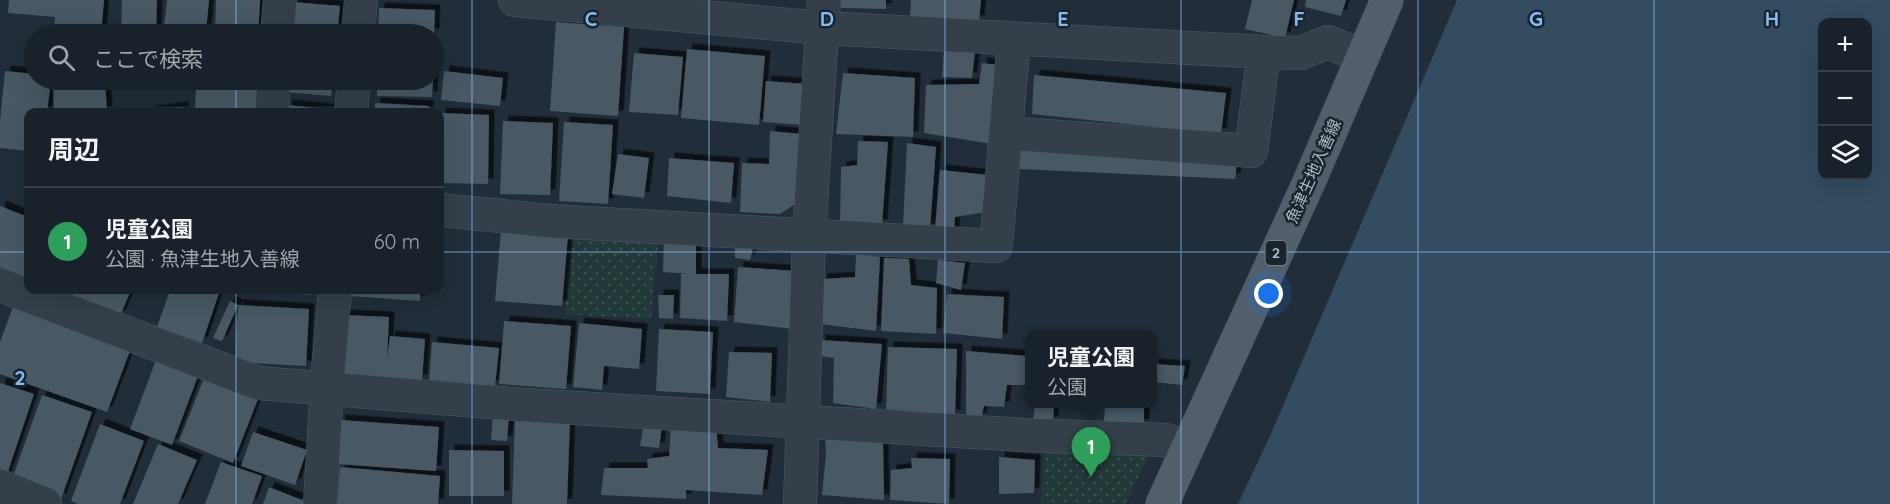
<!DOCTYPE html>
<html lang="ja">
<meta charset="utf-8">
<style>
body{margin:0;font-family:Quicksand,"Noto Sans JP",sans-serif;background:#262f36;color:#f1f3f6}
.controls{position:absolute;right:18px;top:18px;display:grid;overflow:hidden;border-radius:12px;box-shadow:0 6px 24px #0002}
.controls button{width:54px;height:54px;display:grid;place-items:center;padding:0;border:0;border-bottom:2px solid #373f47;background:#19222a;color:#f1f3f6;font:30px sans-serif}
.you{position:absolute;left:1269px;top:294px;width:21px;height:21px;margin:-15px;border:4px solid #fff;border-radius:50%;background:#1a73e8;box-shadow:0 0 0 9px #1a73e833}
.badge{display:grid;place-items:center;width:39px;height:39px;border-radius:50%;background:#81bcf8;color:#fff;font-size:20px;font-weight:700}
.pin{position:absolute;translate:-50% -50px;filter:drop-shadow(0 2px 3px #0008)}
.pin::after{content:'';position:absolute;top:32px;width:21px;height:18px;background:inherit;clip-path:polygon(0 0,100% 0,50% 100%)}
.popup{position:absolute;left:1025px;top:330px;width:132px;height:78px;box-sizing:border-box;display:grid;place-content:center;border-radius:12px;background:#19222a;filter:drop-shadow(0 2px 4px #0005);font-size:20px;white-space:nowrap;color:#9fa4a8}
.popup b{font-size:22px;color:#f1f3f6}
.popup::after{content:'';position:absolute;left:50%;top:100%;margin-left:-12px;border:12px solid transparent;border-top-color:#19222a}
.list{margin:0;padding:0;list-style:none}
h2{display:flex;justify-content:space-between;align-items:center;height:78px;margin:0;padding:0 24px;font-size:26px}
h2 small{font-size:20px;font-weight:400;color:#9fa4a8}
.list li{display:grid;grid-template-columns:39px 1fr auto;gap:18px;align-items:center;box-sizing:border-box;height:108px;padding:0 24px;border-top:2px solid #373f47}
.list b{display:block;font-size:22px;white-space:nowrap}
.list p{margin:0;font-size:20px;white-space:nowrap;color:#9fa4a8}
.list em{font-size:20px;font-style:normal;color:#9fa4a8}
.icon{flex:none;width:33px;height:33px;fill:none;stroke:currentColor;stroke-width:2;stroke-linecap:round;stroke-linejoin:round}
.map{position:relative;flex:none;width:1890px;height:504px;overflow:hidden}
.search{position:absolute;background:#19222a;box-shadow:0 6px 24px #0002;left:24px;top:24px;width:420px;height:66px;display:flex;align-items:center;gap:15px;box-sizing:border-box;padding:0 21px;border-radius:33px;color:#9fa4a8;font-size:22px}
.panel{position:absolute;background:#19222a;box-shadow:0 6px 24px #0002;left:24px;top:108px;width:420px;height:186px;border-radius:12px}
.map>svg:first-child{display:block}
</style>
<div class="map">
<svg width="1890" height="504" viewBox="0 0 1890 504">
<defs>
<pattern id="park-dots" width="8" height="8" patternUnits="userSpaceOnUse" patternTransform="scale(1.5)"><rect width="8" height="8" fill="#223939"/><path d="M2 2h.1M6 6h.1" fill="none" stroke="#405454" stroke-width="1.8" stroke-linecap="round"/></pattern>
<filter id="shadow"><feDropShadow dx="5.5" dy="-5.5" stdDeviation="0" flood-color="#0009"/></filter>
</defs>
<rect width="100%" height="100%" fill="#212d38"/>
<path fill="url(#park-dots)" d="M571 231 659 236 651 319 565 314Z
M1044 445 1151 450 1126 504H1041Z"/>
<path fill="#344c60" fill-rule="evenodd" d="M1457 0H1890V504H1238L1270 436ZM1822 22H1868V176H1822Z"/>
<path fill="#485864" filter="url(#shadow)" d="M9 0H104L101 34H54L55 17 8 13Z
M122 0H157L156 34H121Z
M167 0H209L206 31H215L216 0H260L258 34H173L174 29 198 30 164 26Z
M841 0H886V9L841 8Z
M911 0H981L979 21 910 16Z
M1252 0H1294L1285 38 1245 29Z
M1306 0H1346L1341 16 1305 7Z
M292 2 340 6 337 34H289Z
M379 8 435 10 434 34H378Z
M556 22 624 27 618 116 550 111Z
M944 48 975 51 972 78 942 77Z
M687 49 765 56 759 125 681 118Z
M634 53 683 57 678 115 629 112Z
M982 63 998 65 992 144 924 133 926 85 979 84Z
M5 71 34 74V80H51L47 112H28V151L0 148V121Z
M444 71 503 78 500 106 441 100Z
M843 73 915 78 913 137 836 134Z
M1034 75 1226 93 1221 134 1032 114Z
M53 80H105L107 112H54Z
M285 80H333L331 96 283 92Z
M377 80H433L432 97 377 96Z
M766 81 807 84 803 125 763 122Z
M196 84 257 86 256 112H195Z
M375 103 429 106 428 112H375Z
M287 105 335 110 334 112H287Z
M183 107V112H150V111Z
M440 113 489 115 488 184 440 183Z
M503 121 553 123 550 195 500 194Z
M564 122 613 125 608 204 559 201Z
M770 131 802 134 797 203 780 214 740 212 742 163 769 164Z
M858 141 888 142 882 225 840 223 841 167 857 165Z
M907 143 936 147 930 229 903 226Z
M1019 150 1237 162 1235 179 1019 169Z
M618 154 649 158 644 198 612 194Z
M669 158 734 163 731 203 667 196Z
M940 170 988 175 986 212 955 217 954 232 935 230Z
M0 206 28 217V278L0 267Z
M501 230 568 235 562 306 495 301Z
M664 237 696 241V274H729L727 321 680 318 681 274H689L663 272Z
M735 242 754 244 750 260 735 258Z
M856 254 880 257 876 331 820 324 822 279 855 277Z
M884 258 909 259 911 285 937 288 936 334 881 331Z
M938 260 965 263 961 290 936 283Z
M738 267 797 271 793 329 734 322Z
M52 290H131L120 316Z
M170 290H220L202 343 157 327Z
M266 290H312L311 295 266 291Z
M349 290H420V301L349 296Z
M947 294 1004 297 1002 339 943 333Z
M658 295H674L673 319 659 318Z
M230 301 238 305 222 341 213 338Z
M14 304 131 348 107 412 0 374V342Z
M238 305 309 309 306 366 235 362Z
M344 315 389 317 387 360 390 336 425 339 422 380 341 375Z
M504 321 571 326 566 389 499 384Z
M579 323 642 329 639 369 604 366 602 390 573 387Z
M659 329 713 332 710 394 656 391Z
M820 340 882 344 876 409 833 403 834 358 820 356Z
M432 342 499 348 495 386 429 380Z
M888 347 957 349 955 415 886 409Z
M966 351 1029 356 1028 385H1007L1004 407 984 406 981 419 966 414Z
M729 352 772 353 770 402 726 397Z
M156 360 198 376 172 445 130 429Z
M1153 364 1185 366 1182 385 1153 382Z
M204 378 258 399 233 463 179 441Z
M0 383 34 394 6 477 0 476Z
M42 395 92 412 61 499 11 482Z
M1035 404H1054L1053 422 1033 421Z
M1062 404H1096L1095 409 1062 405Z
M1105 404H1144V425L1104 421Z
M493 414 509 416 507 441 491 440Z
M515 417 570 419 567 504H512Z
M340 420 439 427 436 471 337 464Z
M100 424 144 441 120 504H78L71 501Z
M644 424 662 426 659 448 640 446Z
M671 425H716L718 448 768 450 762 495 686 490V499L601 495 604 468H648L647 459 669 456Z
M253 432 307 450 295 485 241 466Z
M825 435 883 439 884 500 822 495 826 454Z
M158 444 197 460 178 504H133Z
M449 450 504 451V496H449Z
M999 457 1035 460 1034 493 999 494Z
M911 458 950 459 949 504 890 500 891 470 912 468Z
M221 462 262 476 252 504H205Z
M340 467 440 476 438 504H337Z
M269 487 307 502V504H263Z"/>
<g fill="none" stroke-linecap="round" stroke-linejoin="round">
<g stroke="#4f5a63" stroke-width="34">
<path id="minor" d="M515 0 823 28 1264 52 1301 53 1328 42 1363 57
M277 34 280 0
M358 34 361 0
M272 112 274 80
M351 112 354 80
M1006 133 1251 151 1264 52
M440 210 551 221 996 246 1014 39
M0 285 258 383 526 405 1024 435 1166 440 1187 449
M0 486 45 504
M320 504 327 384 335 290
M800 504 809 236 824 0"/>
</g>
<g stroke="#3d4852" stroke-width="34">
<path id="major" d="M1162 504 1309 182 1387 0"/>
</g>
<use href="#minor" stroke="#343f49" stroke-width="33"/>
<use href="#major" stroke="#525e69" stroke-width="33"/>
</g>
<path fill="none" stroke="#81bcf8" stroke-width="1.5" stroke-opacity="0.55" d="M236 0V34M472 0V504M709 0V504M945 0V504M1181 0V504M1418 0V504M1654 0V504M236 80V112M0 252H28M440 252H1890M236 290V504"/>
<g text-anchor="middle" stroke-width="5" stroke-linejoin="round" paint-order="stroke">
<rect fill="#1a242d" stroke="#828d97" stroke-width="1.5" x="1265.5" y="241" width="21" height="24" rx="4.5"/>
<g font-size="15" font-weight="bold" fill="#afbac5">
<text x="1276" y="258">2</text>
</g>
<g font-size="16" fill="#afbac5" stroke="#1a242d">
<text transform="translate(1313 171) rotate(-66)" y="6">魚津生地入善線</text>
</g>
</g>
<g font-size="20" text-anchor="middle" font-weight="bold" fill="#81bcf8" stroke="#1a242d" stroke-width="5" stroke-linejoin="round" paint-order="stroke">
<text x="591" y="26">C</text>
<text x="827" y="26">D</text>
<text x="1063" y="26">E</text>
<text x="1299" y="26">F</text>
<text x="1536" y="26">G</text>
<text x="1772" y="26">H</text>
<text x="20" y="385">2</text>
</g>
</svg>
<div class="controls">
<button>+</button>
<button>−</button>
<button><svg class="icon" aria-label="layers" viewBox="0 0 24 24"><path d="M12 4l9 5-9 5-9-5zM3 14l9 5 9-5"/></svg></button>
</div>
<div class="you"></div>
<div class="pin badge" style="left:1091px;top:477px;background:#2e9e5b">1</div>
<div class="popup"><b>児童公園</b>公園</div>
<div class="search"><svg class="icon" aria-label="search" viewBox="0 0 24 24"><circle cx="10" cy="10" r="6"/><path d="M15 15l6 6"/></svg>ここで検索</div>
<section class="panel">
<h2>周辺<small></small></h2>
<ul class="list">
<li><span class="badge" style="background:#2e9e5b">1</span><div><b>児童公園</b><p>公園 · 魚津生地入善線</p></div><em>60 m</em></li>
</ul>
</section>
</div>
